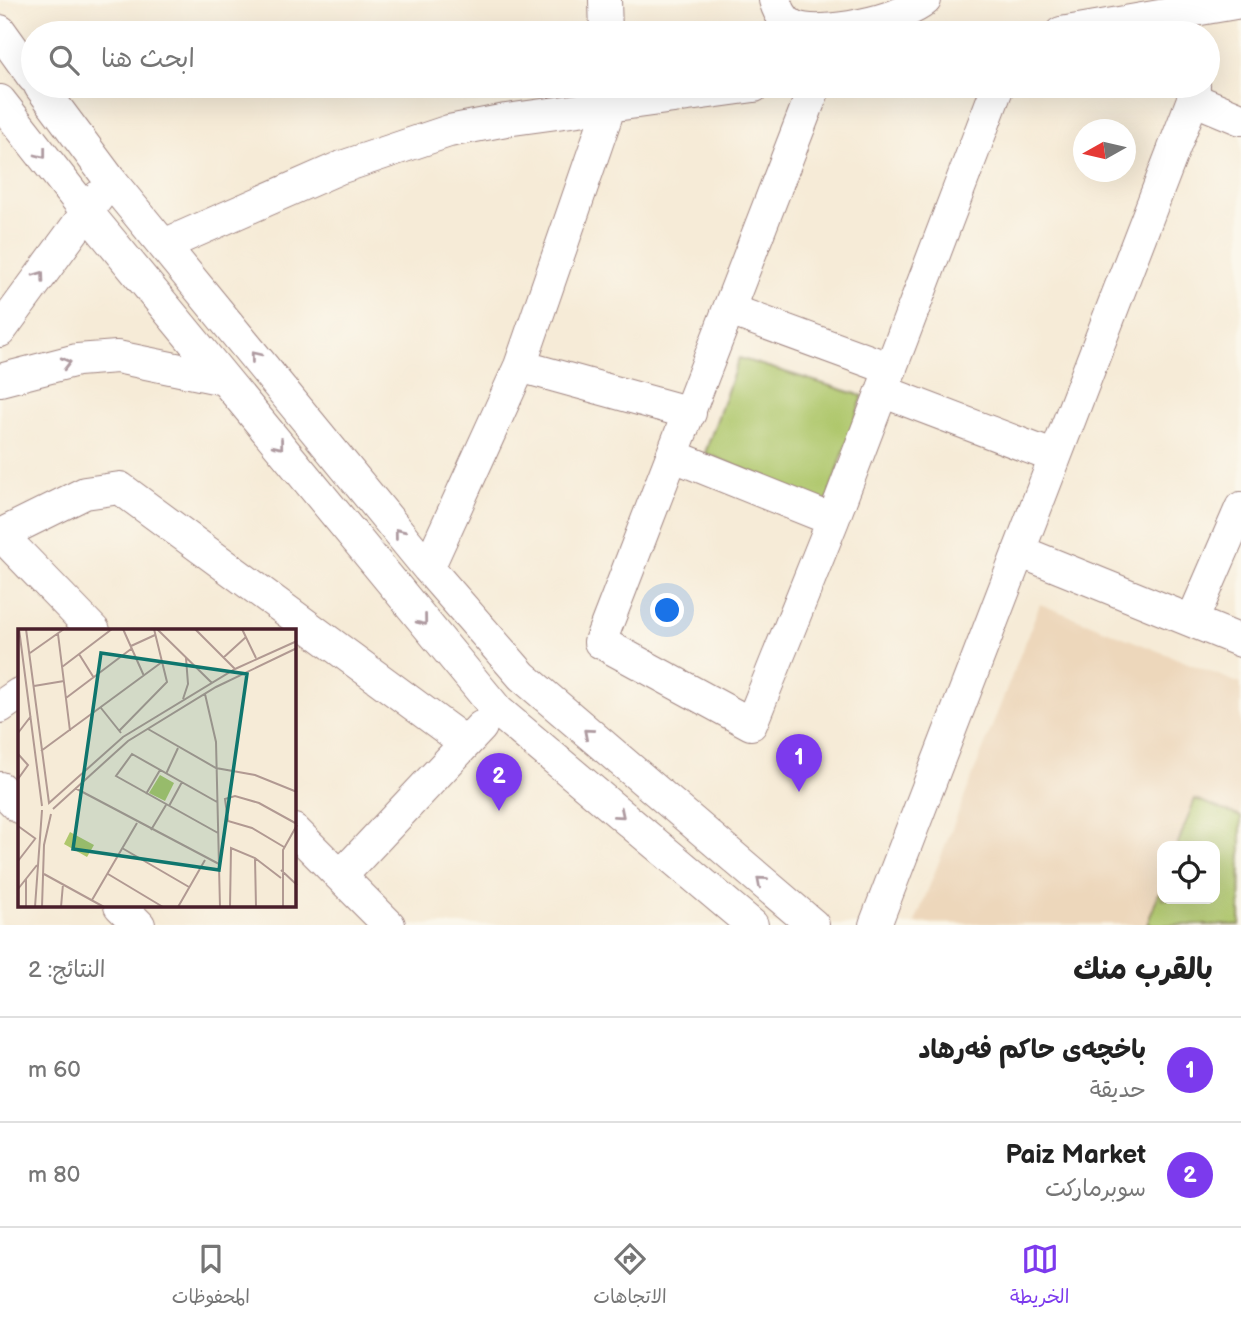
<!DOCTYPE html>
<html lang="ar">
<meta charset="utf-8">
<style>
body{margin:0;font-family:"Balsamiq Sans","Playpen Sans Arabic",sans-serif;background:#f2f2f2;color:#222;direction:rtl}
.controls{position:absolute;right:21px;bottom:21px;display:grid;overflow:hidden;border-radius:14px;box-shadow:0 7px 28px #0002}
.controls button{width:63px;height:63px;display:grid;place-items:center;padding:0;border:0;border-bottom:2px solid #e0e0e0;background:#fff;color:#222;font:35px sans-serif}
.compass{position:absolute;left:1073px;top:119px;width:63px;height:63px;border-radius:50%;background:#fff;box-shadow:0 7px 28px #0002;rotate:262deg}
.you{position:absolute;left:668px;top:611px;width:24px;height:24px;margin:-18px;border:5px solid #fff;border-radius:50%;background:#1a73e8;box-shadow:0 0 0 10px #1a73e833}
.badge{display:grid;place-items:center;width:46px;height:46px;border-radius:50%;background:#7c3aed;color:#fff;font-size:23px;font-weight:700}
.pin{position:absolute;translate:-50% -58px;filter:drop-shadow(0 2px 4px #0008)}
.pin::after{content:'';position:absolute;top:37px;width:24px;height:21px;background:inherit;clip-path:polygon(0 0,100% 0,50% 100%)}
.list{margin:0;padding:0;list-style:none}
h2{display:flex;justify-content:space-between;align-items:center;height:91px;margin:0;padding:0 28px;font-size:30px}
h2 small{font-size:23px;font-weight:400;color:#767676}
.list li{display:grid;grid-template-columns:46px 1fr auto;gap:21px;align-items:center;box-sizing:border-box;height:105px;padding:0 28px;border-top:2px solid #e0e0e0}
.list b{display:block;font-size:26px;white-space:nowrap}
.list p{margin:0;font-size:23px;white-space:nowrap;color:#767676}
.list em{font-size:23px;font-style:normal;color:#767676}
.icon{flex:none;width:38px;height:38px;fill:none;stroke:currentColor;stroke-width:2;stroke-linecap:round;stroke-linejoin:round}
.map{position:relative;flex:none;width:1241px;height:925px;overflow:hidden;direction:ltr}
.search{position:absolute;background:#fff;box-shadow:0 7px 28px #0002;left:21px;right:21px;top:21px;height:77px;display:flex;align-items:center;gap:18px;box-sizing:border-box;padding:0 24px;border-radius:38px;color:#767676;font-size:26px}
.sheet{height:301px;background:#fff}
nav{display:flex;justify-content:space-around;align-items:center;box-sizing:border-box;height:98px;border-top:2px solid #e0e0e0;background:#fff;font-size:19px;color:#767676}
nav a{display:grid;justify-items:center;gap:4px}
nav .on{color:#7c3aed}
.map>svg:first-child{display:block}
</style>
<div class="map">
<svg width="1241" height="925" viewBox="0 0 1241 925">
<rect width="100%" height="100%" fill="#fbf7ec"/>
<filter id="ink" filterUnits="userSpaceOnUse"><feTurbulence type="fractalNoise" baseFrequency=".0143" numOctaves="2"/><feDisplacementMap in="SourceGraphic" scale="14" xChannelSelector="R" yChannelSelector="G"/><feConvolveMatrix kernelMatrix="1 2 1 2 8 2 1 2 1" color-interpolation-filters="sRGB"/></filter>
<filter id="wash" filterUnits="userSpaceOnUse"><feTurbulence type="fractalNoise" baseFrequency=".00686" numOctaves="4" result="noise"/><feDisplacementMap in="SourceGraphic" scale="28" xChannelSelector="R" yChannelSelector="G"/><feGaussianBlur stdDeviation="1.57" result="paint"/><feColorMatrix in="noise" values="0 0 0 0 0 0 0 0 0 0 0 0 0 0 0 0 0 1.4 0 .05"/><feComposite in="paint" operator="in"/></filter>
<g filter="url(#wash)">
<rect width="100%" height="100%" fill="#f6ebd7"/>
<path fill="#edd7bb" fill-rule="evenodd" d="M1040 604 1241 684V925L915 923ZM1162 846H1215V899H1162Z"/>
<path fill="#afc76c" stroke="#7c734c" stroke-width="2" d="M739 358 863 396 826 504 705 453Z
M1195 799 1241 817 1240 925H1147L1162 884V899H1215V846H1177Z"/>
</g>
<g filter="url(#ink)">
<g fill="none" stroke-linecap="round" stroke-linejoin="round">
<g stroke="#a08581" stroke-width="34">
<path id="minor" d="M605 0 606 33
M775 0C778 10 783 21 793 26 819 39 904 19 925 0
M0 31 33 77
M1061 33 1241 2
M40 86 110 180 428 568 522 676 813 925
M815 86 600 642 751 724 833 520 998 86
M1193 99 1241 119
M0 101 87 212 498 711 752 925
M164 245 339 168 449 131 506 120 754 86
M730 310 891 369
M0 331 98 197
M520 366 690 413
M0 380 77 360 117 357 224 379
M882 391 1055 457
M674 456 833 520
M0 535 85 493 120 488 466 743
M1 535 94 631
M1019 551 1241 641
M428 568 520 366 609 108 608 90
M1192 621 1241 508
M0 707 19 694
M0 788 19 807
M294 830 389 925
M341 876 481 727
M120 906 139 925
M875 925 1193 99 1194 86"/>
</g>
<use href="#minor" stroke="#fff" stroke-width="32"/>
</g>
<defs><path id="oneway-chevron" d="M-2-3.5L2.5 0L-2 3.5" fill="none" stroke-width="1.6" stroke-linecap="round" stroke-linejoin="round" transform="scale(1.75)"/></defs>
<g stroke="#ae9aa0">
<use href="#oneway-chevron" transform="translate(42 154) rotate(52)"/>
<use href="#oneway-chevron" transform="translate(40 276) rotate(-54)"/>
<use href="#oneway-chevron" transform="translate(255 356) rotate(-129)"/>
<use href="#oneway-chevron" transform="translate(66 363) rotate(-14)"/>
<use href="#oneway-chevron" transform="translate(279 445) rotate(51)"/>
<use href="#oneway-chevron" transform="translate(399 533) rotate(-129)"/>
<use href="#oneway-chevron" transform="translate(423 621) rotate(51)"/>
<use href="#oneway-chevron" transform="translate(588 733) rotate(-139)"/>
<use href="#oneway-chevron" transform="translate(620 814) rotate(40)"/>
<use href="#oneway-chevron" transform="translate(761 881) rotate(-139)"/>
</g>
</g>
<g transform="translate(18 629)">
<rect width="278" height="278" fill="#f6ebd7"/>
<path d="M142 146 156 154 147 172 131 164ZM52 203 76 216 69 228 46 215Z" fill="#afc76c"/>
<path fill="none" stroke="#b19992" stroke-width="2" d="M1 0 24 177M8 0 31 174 105 108 217 40 279 12M105 0 126 47M139 0 194 54M177 0 217 40M224 0 238 29M40 5 52 102M113 17 137 6M12 24 46 0M61 25 76 49M205 29 228 8M44 38 94 0M16 57 46 52M187 65 198 113 202 278M48 69 113 20M165 70 170 55 168 29M83 79 103 104M130 100 198 139 237 146 279 163M101 102 149 53 136 0M0 104 13 87M23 122 144 33M0 125 10 136 0 150M148 145 160 119M57 159 201 235M128 165 142 141M199 173 114 125 98 147 200 204M151 177 164 153M35 180 110 112 198 58 279 19M0 197 18 210M133 201 148 176M266 218 234 199 210 192 207 170 217 167 241 174 279 195M104 219 171 258M237 229 238 278M0 232 17 210M263 241 279 256M26 245 86 278M90 245 145 278M0 260 19 236M74 271 119 194M8 278V250M17 278 24 181M24 278 26 216 33 185M43 278 45 255M160 278 187 231M212 278 213 219 237 229 263 249M265 278V221L279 196"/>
<path fill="#0f766e" fill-opacity="0.15" stroke="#0f766e" stroke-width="3.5" d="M83 24 229 45 201 241 55 220Z"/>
<rect width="278" height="278" fill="none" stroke="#4a1f2b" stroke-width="3.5"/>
</g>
</svg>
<div class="controls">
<button><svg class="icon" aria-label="locate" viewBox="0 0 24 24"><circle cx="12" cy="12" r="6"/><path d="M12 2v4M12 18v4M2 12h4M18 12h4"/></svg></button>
</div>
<svg class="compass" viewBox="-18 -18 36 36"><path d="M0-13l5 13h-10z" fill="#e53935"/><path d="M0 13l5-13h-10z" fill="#767676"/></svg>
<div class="you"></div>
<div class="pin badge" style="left:799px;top:792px">1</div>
<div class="pin badge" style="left:499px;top:811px">2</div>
<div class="search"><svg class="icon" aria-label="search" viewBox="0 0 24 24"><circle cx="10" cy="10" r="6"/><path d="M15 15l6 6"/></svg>ابحث هنا</div>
</div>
<section class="sheet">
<h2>بالقرب منك<small>النتائج: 2</small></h2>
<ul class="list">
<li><span class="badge">1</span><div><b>باخچەی حاکم فەرهاد</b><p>حديقة</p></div><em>60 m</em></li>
<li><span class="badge">2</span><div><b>Paiz Market</b><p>سوبرماركت</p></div><em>80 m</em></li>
</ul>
</section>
<nav>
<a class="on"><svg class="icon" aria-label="map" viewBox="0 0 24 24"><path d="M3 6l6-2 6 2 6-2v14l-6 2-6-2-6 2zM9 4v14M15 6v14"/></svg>الخريطة</a>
<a><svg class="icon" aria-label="directions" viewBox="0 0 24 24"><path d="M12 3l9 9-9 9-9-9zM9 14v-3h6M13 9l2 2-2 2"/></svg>الاتجاهات</a>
<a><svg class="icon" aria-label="saved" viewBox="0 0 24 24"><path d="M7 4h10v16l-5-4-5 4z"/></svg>المحفوظات</a>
</nav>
